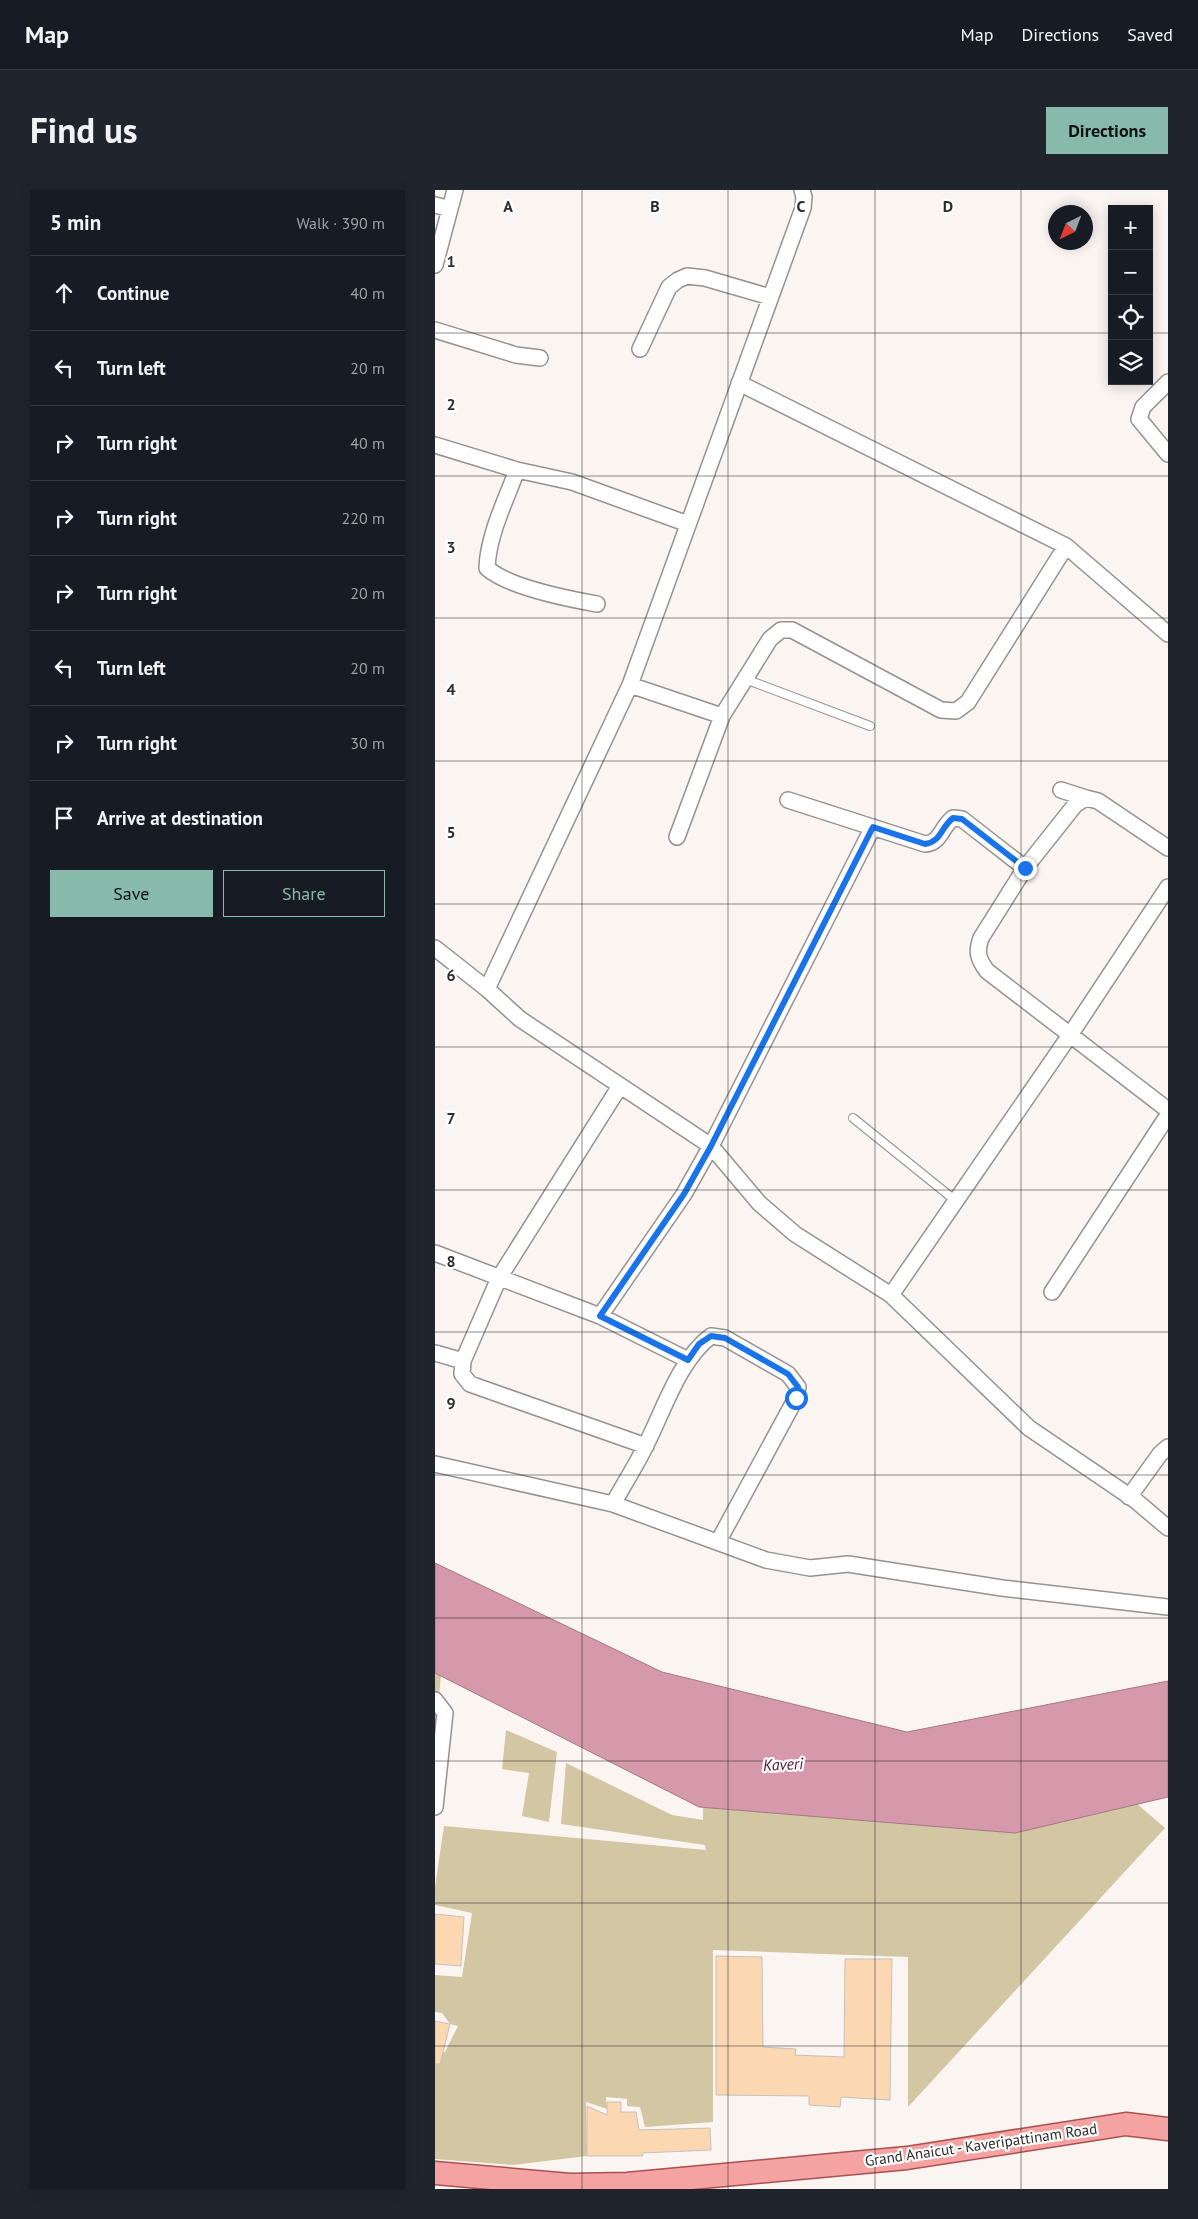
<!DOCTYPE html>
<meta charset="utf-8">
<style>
body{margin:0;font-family:"PT Sans",sans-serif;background:#20242c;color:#f1f3f6}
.controls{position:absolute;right:15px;top:15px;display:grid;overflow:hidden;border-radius:0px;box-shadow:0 2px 12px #0003}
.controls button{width:45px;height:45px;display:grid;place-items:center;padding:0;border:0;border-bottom:1px solid #363941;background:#171b24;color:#f1f3f6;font:25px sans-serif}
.compass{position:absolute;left:613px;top:15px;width:45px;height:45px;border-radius:50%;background:#171b24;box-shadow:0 2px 12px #0003;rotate:222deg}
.stop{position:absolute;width:15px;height:15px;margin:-11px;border:4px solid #1a73e8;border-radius:50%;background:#fff}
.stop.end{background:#1a73e8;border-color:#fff;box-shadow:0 1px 5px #0008}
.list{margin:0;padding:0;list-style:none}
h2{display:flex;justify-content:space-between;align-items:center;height:65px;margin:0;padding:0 20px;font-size:21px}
h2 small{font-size:16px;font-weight:400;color:#9ea1a6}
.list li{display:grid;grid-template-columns:32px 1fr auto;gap:15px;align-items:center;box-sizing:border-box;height:75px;padding:0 20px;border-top:1px solid #363941}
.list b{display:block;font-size:19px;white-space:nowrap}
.list em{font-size:16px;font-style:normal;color:#9ea1a6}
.actions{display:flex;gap:10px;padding:15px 20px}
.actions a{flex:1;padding:11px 0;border:1px solid #87baaa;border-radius:0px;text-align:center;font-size:18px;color:#87baaa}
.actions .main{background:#87baaa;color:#111}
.icon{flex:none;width:28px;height:28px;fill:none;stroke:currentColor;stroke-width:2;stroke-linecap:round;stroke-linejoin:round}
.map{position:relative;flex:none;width:733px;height:1999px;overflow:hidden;border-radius:0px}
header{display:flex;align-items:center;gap:30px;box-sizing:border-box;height:70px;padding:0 25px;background:#171b24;border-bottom:1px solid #363941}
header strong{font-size:24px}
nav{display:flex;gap:28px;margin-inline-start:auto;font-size:18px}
.intro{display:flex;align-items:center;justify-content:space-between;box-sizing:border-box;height:120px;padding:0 30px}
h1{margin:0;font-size:35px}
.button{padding:12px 22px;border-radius:0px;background:#87baaa;color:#111;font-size:18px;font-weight:700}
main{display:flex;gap:30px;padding:0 30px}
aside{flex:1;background:#171b24;border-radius:0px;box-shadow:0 2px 12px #0003}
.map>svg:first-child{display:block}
</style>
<header>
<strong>Map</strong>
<nav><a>Map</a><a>Directions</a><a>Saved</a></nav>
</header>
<div class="intro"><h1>Find us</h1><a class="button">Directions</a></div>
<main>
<aside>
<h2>5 min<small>Walk · 390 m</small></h2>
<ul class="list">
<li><svg class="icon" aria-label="ahead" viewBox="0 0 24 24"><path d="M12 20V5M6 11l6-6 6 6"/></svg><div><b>Continue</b></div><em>40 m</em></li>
<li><svg class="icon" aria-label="left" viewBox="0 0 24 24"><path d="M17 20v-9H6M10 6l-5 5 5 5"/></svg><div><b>Turn left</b></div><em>20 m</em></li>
<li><svg class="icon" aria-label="right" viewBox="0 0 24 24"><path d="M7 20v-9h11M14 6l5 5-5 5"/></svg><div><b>Turn right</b></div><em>40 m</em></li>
<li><svg class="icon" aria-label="right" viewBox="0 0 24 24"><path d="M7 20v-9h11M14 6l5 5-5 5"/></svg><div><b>Turn right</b></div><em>220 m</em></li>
<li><svg class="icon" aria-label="right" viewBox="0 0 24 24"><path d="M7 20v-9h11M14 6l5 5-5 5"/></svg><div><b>Turn right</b></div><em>20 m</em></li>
<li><svg class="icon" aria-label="left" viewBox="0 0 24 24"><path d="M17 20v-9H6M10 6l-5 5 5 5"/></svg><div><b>Turn left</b></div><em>20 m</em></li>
<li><svg class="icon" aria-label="right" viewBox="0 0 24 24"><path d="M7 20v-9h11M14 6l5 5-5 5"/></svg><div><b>Turn right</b></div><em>30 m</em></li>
<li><svg class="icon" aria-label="arrive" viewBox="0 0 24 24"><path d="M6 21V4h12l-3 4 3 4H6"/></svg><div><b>Arrive at destination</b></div></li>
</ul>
<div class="actions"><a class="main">Save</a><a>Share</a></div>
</aside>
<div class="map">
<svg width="733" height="1999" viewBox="0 0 733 1999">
<rect width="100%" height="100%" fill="#fbf5f2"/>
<path fill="#d2c6a3" d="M0 1483 6 1486 0 1543Z
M71 1540 122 1562 114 1632 87 1626 94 1583 67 1579Z
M131 1573 237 1625 268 1630V1617L580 1643 701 1613 730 1638 473 1917V1767L278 1760V1932L210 1937 205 1917 192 1916V1909L171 1907 172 1919 151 1912 152 1966 78 1975 0 1969V1860L10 1862 23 1836 15 1834 7 1823 0 1822V1785L27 1787 37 1723 0 1715V1697L9 1636 271 1660 270 1655 126 1634Z"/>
<path fill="#d698ab" stroke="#a47885" d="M0 1373 227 1482 472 1542 733 1491V1607L580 1643 264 1617 0 1483Z"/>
<path fill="#fbd7b2" stroke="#c5c1bc" d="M0 1724 29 1727 26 1776 0 1774Z
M281 1766 327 1767 328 1857 361 1859 360 1865 409 1867 410 1769H457L455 1910 406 1907 405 1917 374 1915V1906L281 1905Z
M0 1831 15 1834 5 1874H0Z
M172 1912H186V1922H201L204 1940 275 1938 276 1960 207 1963 208 1966H152V1916L172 1925Z"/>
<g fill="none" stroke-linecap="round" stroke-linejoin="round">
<g stroke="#97918f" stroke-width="10">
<path id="service" d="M310 489 435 536
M418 928 521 1011"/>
</g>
<g stroke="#97918f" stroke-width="18">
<path id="minor" d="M0 15 15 19
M0 75 20 0
M0 140 81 165 105 168
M205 159 234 97 243 90 252 86 270 88 335 107
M733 192 708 217 704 229 733 264
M304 193 631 356 733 444
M0 255 82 280 137 292 253 334
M82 280C71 310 53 345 52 378 73 397 134 409 162 414
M195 495 287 526
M626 600 651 608
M353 610 490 654C506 653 506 637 518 628L527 629 590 678
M242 647 287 526 335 449 346 440H357L506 520 521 521 533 512 631 356
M733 658 663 611 651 608 640 615 590 678 546 748C541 762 543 769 552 781L733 920
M0 758 52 799 85 829 276 956 324 1013 360 1044 456 1105 635 845 733 697
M52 799 195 495 368 18 369 7 367 0
M185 896 64 1088 28 1171 27 1184 35 1194 211 1256
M0 1063 165 1126 253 1170
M617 1102 733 925
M456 1105 594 1238 700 1310 733 1338
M165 1126 249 1004 276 956 438 637
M0 1163 28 1171
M0 1274 178 1314 331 1370 375 1378 413 1374 567 1398 733 1417
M694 1307 725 1264 733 1257
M178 1314C189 1294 202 1274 212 1253 229 1219 245 1169 276 1146L290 1148 353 1184 363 1197 361 1208 283 1352
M0 1510 10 1523 0 1617"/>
</g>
<g stroke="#ab5051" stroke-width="25">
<path id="primary" d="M0 1983 135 1995 192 1994 472 1968 691 1934 733 1939"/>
</g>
<use href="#service" stroke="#fff" stroke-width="8"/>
<use href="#minor" stroke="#fff" stroke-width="15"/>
<use href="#primary" stroke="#f5a2a3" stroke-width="22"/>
</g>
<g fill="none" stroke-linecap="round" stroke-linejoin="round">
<path stroke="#1a73e8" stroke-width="6" d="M361 1208 363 1197 353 1184 290 1148 276 1146 264 1154 253 1170 165 1126 249 1004 276 956 438 637 490 654C506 652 506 637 518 628L527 629 590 678"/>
</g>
<path fill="none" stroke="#2e2c2b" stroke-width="1" stroke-opacity="0.55" d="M147 0V1999M293 0V1999M440 0V1999M586 0V1999M0 143H677M714 143H733M0 286H733M0 428H733M0 571H733M0 714H733M0 857H733M0 1000H733M0 1142H733M0 1285H733M0 1428H733M0 1571H733M0 1713H733M0 1856H733"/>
<g text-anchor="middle" stroke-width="4.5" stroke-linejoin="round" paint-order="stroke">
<g font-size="15" fill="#2e2c2b" stroke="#fff">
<text transform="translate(546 1955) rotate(-8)" y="5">Grand Anaicut - Kaveripattinam Road</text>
</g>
<g font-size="16" font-style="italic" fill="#580e30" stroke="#fff">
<text transform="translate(348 1574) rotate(-3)" y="6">Kaveri</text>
</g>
</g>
<g font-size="16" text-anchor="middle" font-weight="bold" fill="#2e2c2b" stroke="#fff" stroke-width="4.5" stroke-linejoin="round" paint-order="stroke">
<text x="73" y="22">A</text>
<text x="220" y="22">B</text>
<text x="366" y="22">C</text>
<text x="513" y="22">D</text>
<text x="16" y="77">1</text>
<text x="16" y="220">2</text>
<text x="16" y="363">3</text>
<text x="16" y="505">4</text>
<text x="16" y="648">5</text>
<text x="16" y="791">6</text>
<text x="16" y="934">7</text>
<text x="16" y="1077">8</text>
<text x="16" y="1219">9</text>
</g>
</svg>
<div class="controls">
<button>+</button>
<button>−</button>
<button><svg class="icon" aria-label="locate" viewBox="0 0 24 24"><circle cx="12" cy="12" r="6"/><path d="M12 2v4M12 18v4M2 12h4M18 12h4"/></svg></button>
<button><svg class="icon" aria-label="layers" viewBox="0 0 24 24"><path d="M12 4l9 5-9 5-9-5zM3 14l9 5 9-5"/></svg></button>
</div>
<svg class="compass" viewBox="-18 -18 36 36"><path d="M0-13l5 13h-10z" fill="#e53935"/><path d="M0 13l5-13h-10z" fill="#9ea1a6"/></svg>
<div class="stop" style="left:361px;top:1208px"></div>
<div class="stop end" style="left:590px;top:678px"></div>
</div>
</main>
